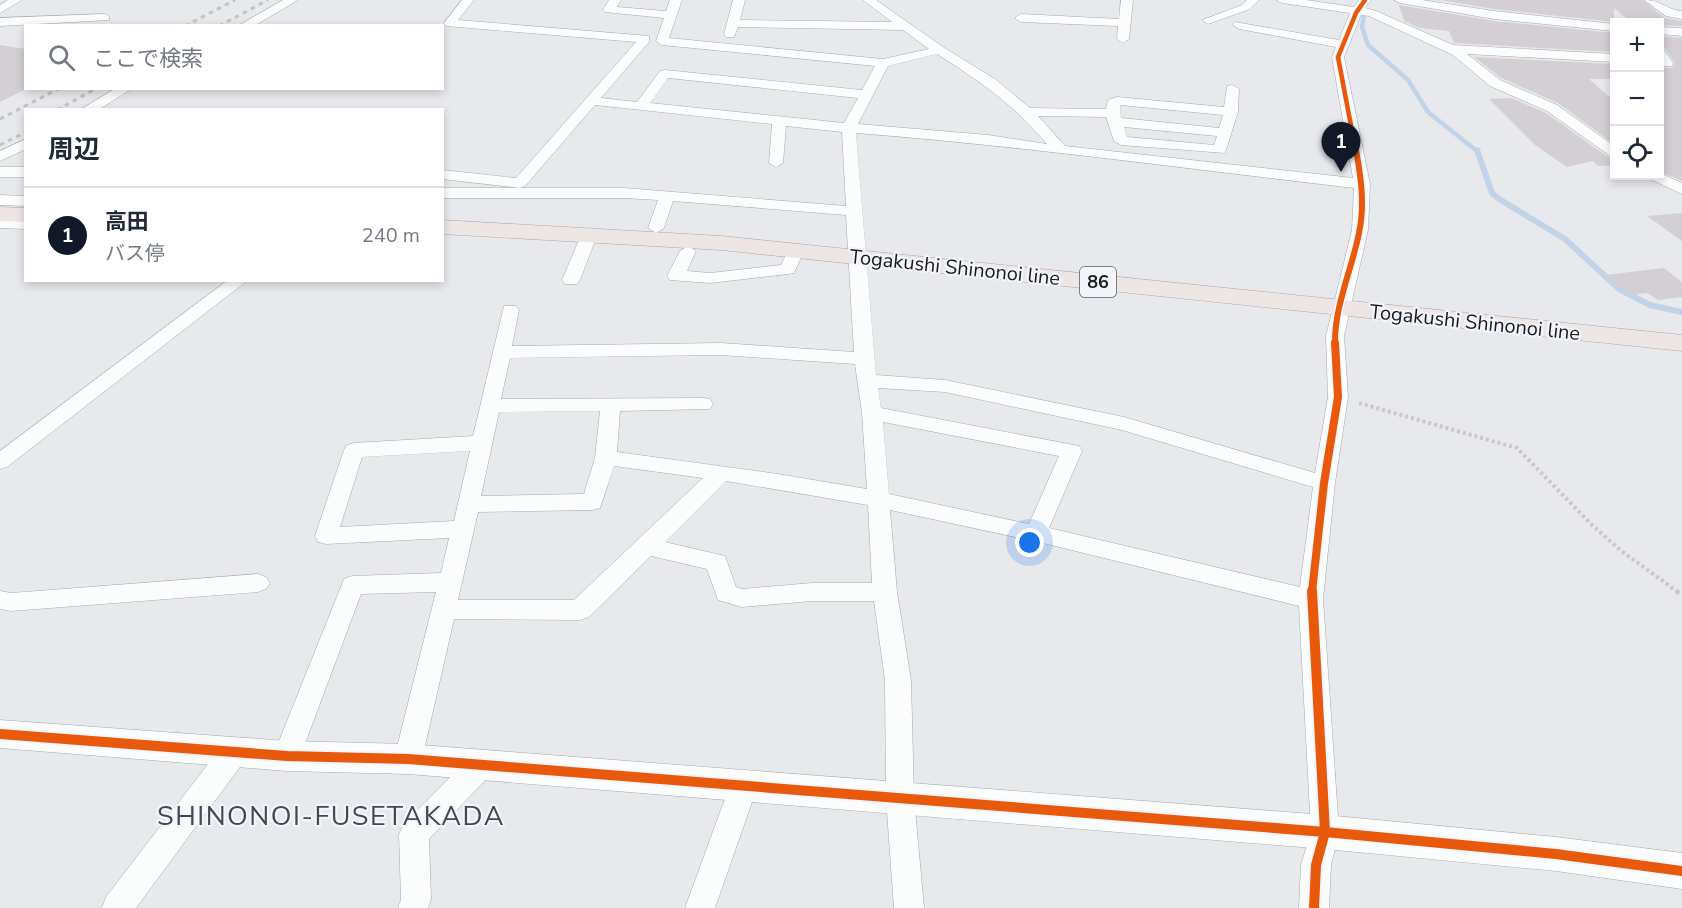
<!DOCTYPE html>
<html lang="ja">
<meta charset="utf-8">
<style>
body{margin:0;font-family:"Nunito Sans","Noto Sans JP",sans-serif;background:#f2f2f3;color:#1f2937}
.controls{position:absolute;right:18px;top:18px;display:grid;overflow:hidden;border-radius:0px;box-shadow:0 3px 9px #0003}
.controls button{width:54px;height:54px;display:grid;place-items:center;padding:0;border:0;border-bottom:2px solid #e0e1e3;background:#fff;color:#1f2937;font:30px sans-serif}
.you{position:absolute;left:1030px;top:543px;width:21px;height:21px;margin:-15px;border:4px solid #fff;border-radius:50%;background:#1a73e8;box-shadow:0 0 0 9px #1a73e833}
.badge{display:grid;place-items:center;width:39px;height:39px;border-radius:50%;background:#111827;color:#fff;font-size:20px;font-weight:700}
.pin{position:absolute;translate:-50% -50px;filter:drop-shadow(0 2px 3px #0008)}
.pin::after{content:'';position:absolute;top:32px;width:21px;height:18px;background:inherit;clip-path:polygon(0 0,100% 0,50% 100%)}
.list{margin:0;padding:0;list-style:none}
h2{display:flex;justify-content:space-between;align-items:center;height:78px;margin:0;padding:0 24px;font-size:26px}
h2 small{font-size:20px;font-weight:400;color:#747a83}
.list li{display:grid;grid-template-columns:39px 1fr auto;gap:18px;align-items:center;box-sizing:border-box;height:96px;padding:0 24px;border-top:2px solid #e0e1e3}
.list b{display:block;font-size:22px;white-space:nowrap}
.list p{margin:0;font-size:20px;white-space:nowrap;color:#747a83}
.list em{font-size:20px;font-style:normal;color:#747a83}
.icon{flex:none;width:33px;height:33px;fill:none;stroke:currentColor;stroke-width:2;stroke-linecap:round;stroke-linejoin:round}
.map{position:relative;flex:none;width:1682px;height:908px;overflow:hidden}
.search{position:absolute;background:#fff;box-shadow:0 3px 9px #0003;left:24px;top:24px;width:420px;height:66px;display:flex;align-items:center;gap:15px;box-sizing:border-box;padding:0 21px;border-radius:0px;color:#747a83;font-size:22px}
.panel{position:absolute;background:#fff;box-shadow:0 3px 9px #0003;left:24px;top:108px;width:420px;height:174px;border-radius:0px}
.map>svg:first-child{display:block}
</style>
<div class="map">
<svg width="1682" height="908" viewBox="0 0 1682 908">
<rect width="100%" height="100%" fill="#e7e9ed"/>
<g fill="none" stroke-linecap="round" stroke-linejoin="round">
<path stroke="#c1d4e7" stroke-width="4.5" d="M1364 15 1362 27 1368 45 1408 80 1428 112 1478 152"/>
<path stroke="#c1d4e7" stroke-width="6" d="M1477 150 1492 193 1499 199 1565 239 1619 289 1650 305 1682 312"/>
</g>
<path fill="#d4cfd4" d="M1440 0H1642L1665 18 1682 21V26L1659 25V22H1631L1614 8V22L1494 9Z
M1399 5 1494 21 1614 33V52L1454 43 1449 31 1420 28 1404 21Z
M1659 36 1682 38V181L1659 171V68H1672L1675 64 1666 49 1659 47Z
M0 45 26 49V89L0 102Z
M1474 57 1614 64V79H1589L1614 101V144L1558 103 1501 78Z
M1511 98 1546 113 1608 157 1614 158V165L1598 166 1593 161 1567 167 1535 145 1489 99Z
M1682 213V241L1647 216Z
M1664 268 1682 282V297L1658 300 1647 293 1631 295 1605 275Z"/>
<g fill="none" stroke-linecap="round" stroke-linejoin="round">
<g stroke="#a7a8ab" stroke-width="1">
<path id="minor" d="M8 0H22L0 13V5Z
M283 0H298L254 26H238Z
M462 0H474L458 20 649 36V42L601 98 637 102 660 71 665 70 862 90 875 66 662 45 656 41 664 18 605 12 603 10 609 0H621L617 7 666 11 670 0H682L669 38 883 59 929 49 903 30 738 27 734 37H726L724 34 733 0H745L740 20 892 22 863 0H876L943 47 995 79 1030 108 1106 109 1108 100 1117 97 1224 107 1227 86 1232 85 1239 89 1238 112 1225 153 1121 145 1114 141 1106 117 1038 116 1065 146 1353 178 1332 57 1336 47 1239 29 1233 25 1235 22 1339 40 1350 13 1282 3 1276 0H1306L1354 7 1359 0H1371L1365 8 1376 11 1453 45 1614 54V62L1467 54 1500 80 1557 105 1614 146V156L1609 155 1547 111 1490 86 1453 55 1369 16 1361 15 1344 57 1370 184 1368 230 1344 336 1348 397 1335 483 1323 599 1339 832 1331 865 1329 908H1299L1301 865 1311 832 1299 606 1043 543 890 510 897 592 911 680 914 798 924 908H894L886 798 885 680 874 601H812L742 607 718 600 707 569 651 556 589 617 580 620 454 619 422 759 418 768 408 771 398 768 394 759 436 592 361 594 297 765 287 768 277 765 273 756 344 579 352 576 441 573 449 538 326 544 318 542 315 536 344 450 347 445 354 443 473 436 504 306H516L519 310 512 346 721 343 854 352 846 215 673 201 664 228 656 233 648 228 658 200 624 198H442V188H624L846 206 842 132 786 126 783 163 776 167 769 163 772 124 595 105 525 186 520 188 442 179V170L516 178 636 42 446 26 444 23ZM937 54C981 82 1013 104 1047 144L988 135 858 124 888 66ZM668 78 858 98 844 123 650 103ZM1120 105 1223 115 1219 128 1121 118ZM1124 127 1217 136 1214 145 1127 137ZM856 133C1023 146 1188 169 1354 188L1352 230 1326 336 1328 397 1315 473 1124 417 945 380 876 375ZM721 355 855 364 862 413 867 489 778 474 617 452 620 411 710 409 713 404 710 399 703 398 501 399 510 358ZM878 388 945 392 1122 430 1313 487 1300 587 1049 528 1082 451 1079 446 881 408ZM600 411 595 458 584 494 481 496 499 412ZM883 422 1059 456 1029 524 889 494ZM470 451 454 521 340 527 362 457ZM614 466 703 478 574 600H458L478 512 592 510 600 508ZM726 481 868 505 872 583H812L742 589 736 587 725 556 665 542Z
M1121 0H1133L1129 39 1123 43 1117 39 1118 26 1021 22 1015 18 1021 14 1119 19Z
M1247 0H1259L1250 9 1208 24 1202 20 1242 5Z
M1394 0H1422L1494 11 1614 24V31L1494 19 1400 3Z
M1644 0C1663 0 1666 10 1682 11V19L1666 16Z
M105 14 109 16V20L0 26V18Z
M1660 27 1682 28V36L1660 34Z
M1660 49 1664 50 1673 63 1672 66H1660Z
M116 88H133L98 110H80Z
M26 139V149L0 161V151Z
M0 167H26V177H0Z
M1660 173 1682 183V194L1650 179 1647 176H1660Z
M0 195 26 196V206L0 205Z
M0 218 26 219V229L0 228Z
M590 228 598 233 580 280 577 284H565L562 280 582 233Z
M688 246 696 251 687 271 710 273 781 265 790 247H802L804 251 794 273 788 274 710 283 670 280 667 276 680 251Z
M228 280H248L7 467 0 469V451Z
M258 574 266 577 270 583 266 589 258 592 11 611 0 609V591L11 593Z
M235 739 245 742 249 751 245 760 136 908H102L106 897 225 742Z
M481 753 491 756 495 765 491 774 429 839 431 899 428 908H398L401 899 399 834 404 824 471 756Z
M744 772 754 776 758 785 715 908H685L730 785 734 776Z"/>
</g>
<g stroke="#a7a8ab" stroke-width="1">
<path id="tertiary" d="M0 720 287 741 408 744 1325 815 1556 837 1682 853V889L1556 871 1325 849 408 774 287 771 0 748Z"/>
</g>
<g stroke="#b1a39f" stroke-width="1">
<path id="primary" d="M0 207 26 208V222L0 221Z
M442 220 721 236 1682 335V351L721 250 442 234Z"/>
</g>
<path stroke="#c8c8ca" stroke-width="4" stroke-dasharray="3 3" stroke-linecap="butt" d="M1359 403 1517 448 1591 524 1620 550 1678 592"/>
<path stroke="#c8c8ca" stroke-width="4.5" stroke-dasharray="4 4" stroke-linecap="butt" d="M1676 591 1682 595"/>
<use href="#minor" fill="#fbfcfc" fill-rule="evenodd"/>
<use href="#tertiary" fill="#fbfcfc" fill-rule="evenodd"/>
<use href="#primary" fill="#eee6e4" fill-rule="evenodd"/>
<path stroke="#c2c3c3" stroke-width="3" stroke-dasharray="4.5 4.5" stroke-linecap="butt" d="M185 26 235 0
M219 26 268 0
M57 110 97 88
M0 119 60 88
M0 145 26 132"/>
<g stroke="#f2f5fc" stroke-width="7">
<path id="cycleway-far3" d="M1356 152 1338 57 1356 13 1365 0"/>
</g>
<g stroke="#f2f5fc" stroke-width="9">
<path id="cycleway-far2" d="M1335 345C1334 307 1352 269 1359 233 1365 205 1361 177 1356 150"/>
</g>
<g stroke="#f2f5fc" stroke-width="11">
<path id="cycleway-far1" d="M1312 592 1324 483 1338 397 1335 343"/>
</g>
<g stroke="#f2f5fc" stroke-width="14">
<path id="cycleway" d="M1312 591 1325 832 1316 865 1314 908
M0 734 287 756 408 759 1325 832 1556 854 1682 871"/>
</g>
<use href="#cycleway-far3" stroke="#e8590c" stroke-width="4.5"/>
<use href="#cycleway-far2" stroke="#e8590c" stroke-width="6"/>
<use href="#cycleway-far1" stroke="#e8590c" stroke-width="8"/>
<use href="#cycleway" stroke="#e8590c" stroke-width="10"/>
</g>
<g text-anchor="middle" stroke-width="4.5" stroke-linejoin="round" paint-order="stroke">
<rect fill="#f2f5fc" stroke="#5a5c5f" stroke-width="1.5" x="1080" y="267" width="36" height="30" rx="4.5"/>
<g font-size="18" font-weight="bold" fill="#191a1c">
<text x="1098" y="288">86</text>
</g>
<g font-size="20" fill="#191a1c" stroke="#f2f5fc">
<text transform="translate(955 267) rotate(6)" y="7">Togakushi Shinonoi line</text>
<text transform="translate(1475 322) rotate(6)" y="7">Togakushi Shinonoi line</text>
</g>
<g font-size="27" letter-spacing="1.5" fill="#45484e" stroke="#f2f5fc">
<text x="331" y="825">SHINONOI-FUSETAKADA</text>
</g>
</g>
</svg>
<div class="controls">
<button>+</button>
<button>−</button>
<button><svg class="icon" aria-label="locate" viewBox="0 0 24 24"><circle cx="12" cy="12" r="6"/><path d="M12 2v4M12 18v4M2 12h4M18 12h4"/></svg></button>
</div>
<div class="you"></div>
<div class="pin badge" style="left:1341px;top:172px">1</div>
<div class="search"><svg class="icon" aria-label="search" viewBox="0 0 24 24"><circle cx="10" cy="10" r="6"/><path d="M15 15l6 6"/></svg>ここで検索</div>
<section class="panel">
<h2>周辺<small></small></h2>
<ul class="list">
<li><span class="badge">1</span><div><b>高田</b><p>バス停</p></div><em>240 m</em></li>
</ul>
</section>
</div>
